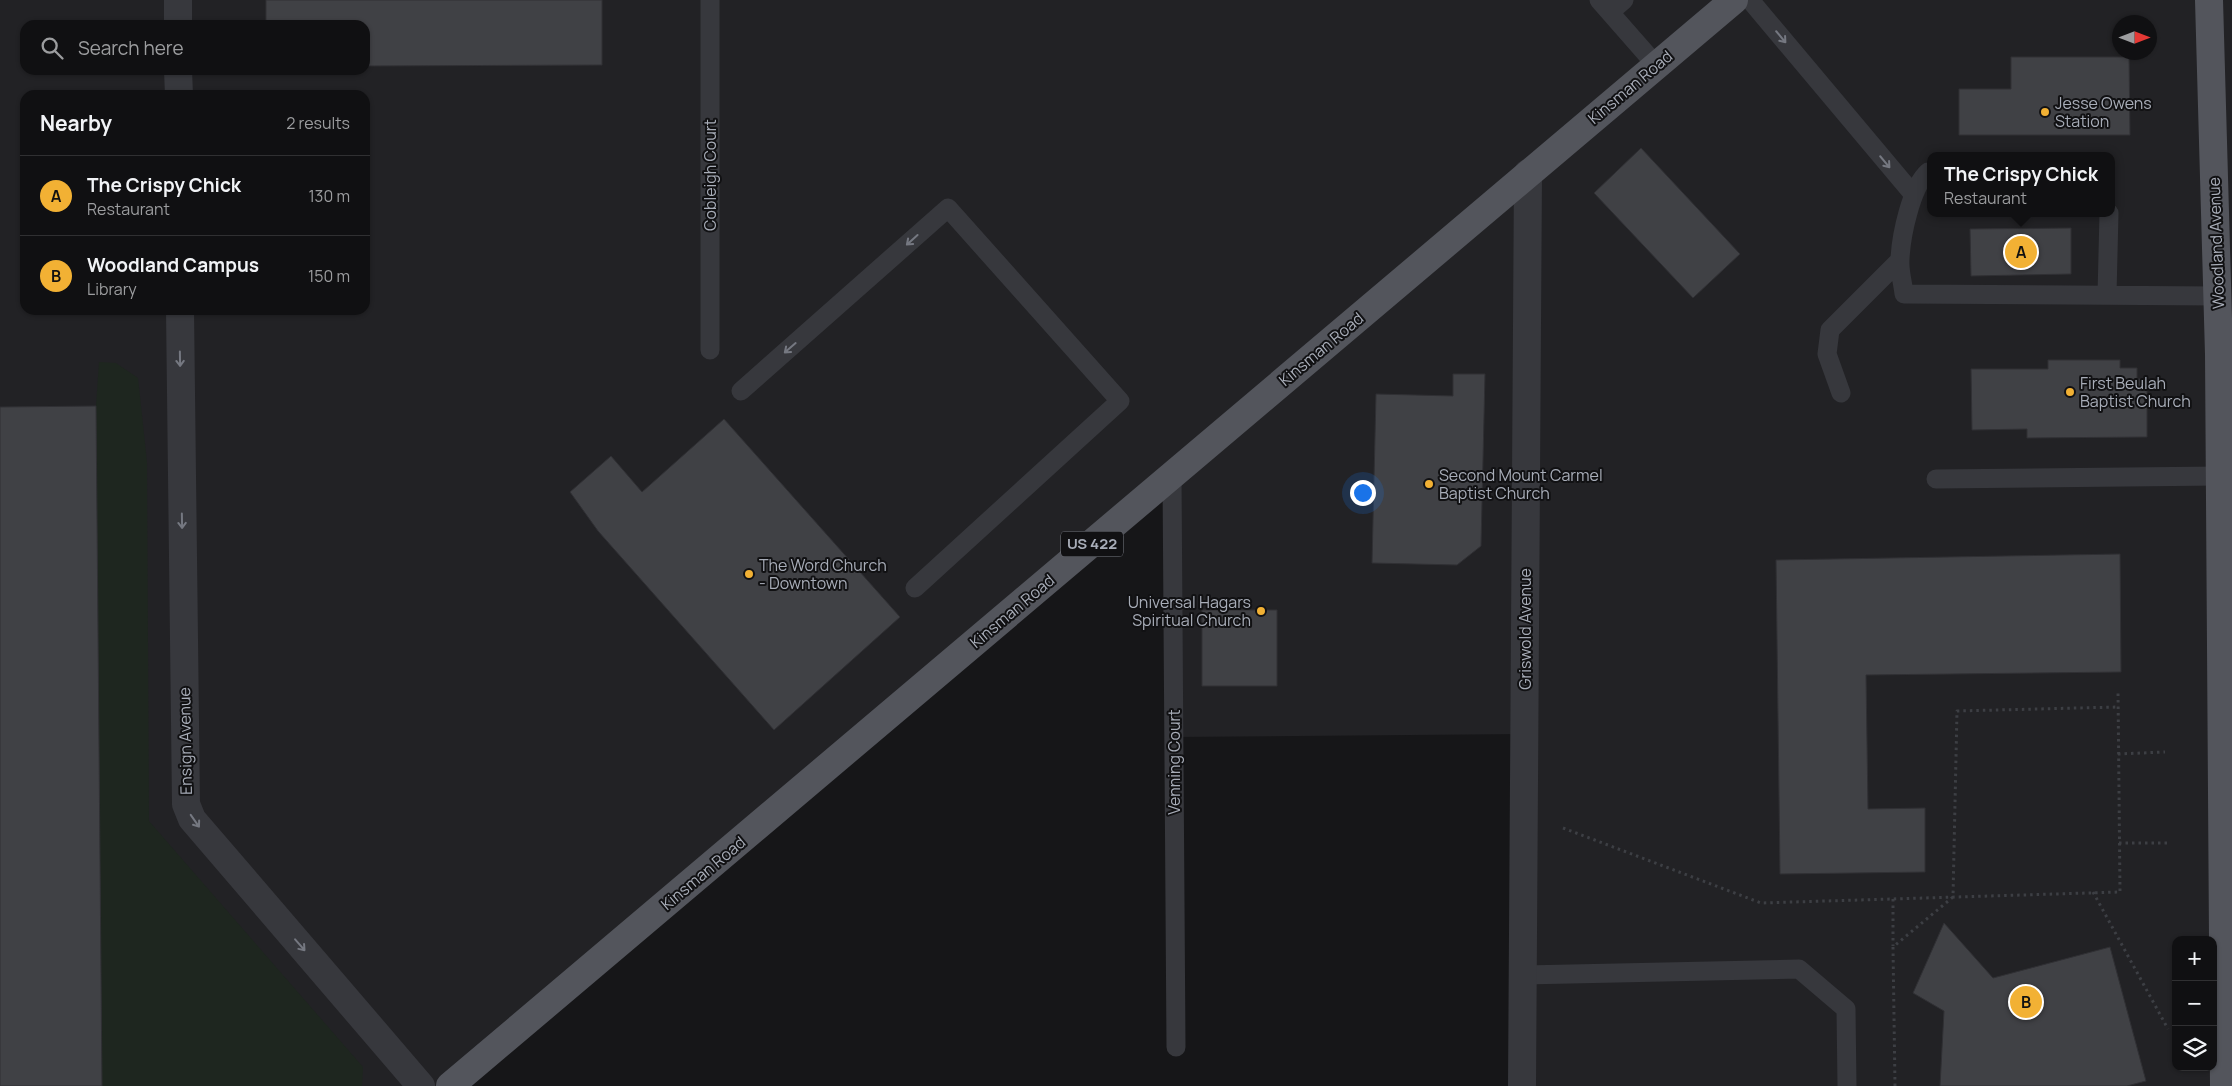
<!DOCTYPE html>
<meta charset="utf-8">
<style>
body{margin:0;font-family:Manrope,sans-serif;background:#1e1e20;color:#f1f3f6}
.controls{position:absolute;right:15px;bottom:15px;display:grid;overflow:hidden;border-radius:10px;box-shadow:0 1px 4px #0004}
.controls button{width:45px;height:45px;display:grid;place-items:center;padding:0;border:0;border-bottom:1px solid #303032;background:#101012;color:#f1f3f6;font:25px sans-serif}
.compass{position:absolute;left:2112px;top:15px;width:45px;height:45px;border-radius:50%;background:#101012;box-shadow:0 1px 4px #0004;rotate:90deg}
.you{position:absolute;left:1362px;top:492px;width:18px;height:18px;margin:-12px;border:4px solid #fff;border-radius:50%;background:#1a73e8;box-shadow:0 0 0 8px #1a73e833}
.badge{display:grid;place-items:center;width:32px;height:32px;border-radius:50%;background:#f2b134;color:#111;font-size:16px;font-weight:700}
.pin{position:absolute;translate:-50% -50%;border:2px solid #fff;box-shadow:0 1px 5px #0006}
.popup{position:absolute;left:1927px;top:152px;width:188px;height:65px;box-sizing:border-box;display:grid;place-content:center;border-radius:10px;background:#101012;filter:drop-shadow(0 1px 4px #0005);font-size:16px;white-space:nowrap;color:#9c9d9f}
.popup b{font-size:19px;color:#f1f3f6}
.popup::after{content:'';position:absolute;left:50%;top:100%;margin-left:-10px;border:10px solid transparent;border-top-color:#101012}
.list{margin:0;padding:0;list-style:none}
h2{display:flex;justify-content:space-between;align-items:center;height:65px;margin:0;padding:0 20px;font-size:21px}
h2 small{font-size:16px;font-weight:400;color:#9c9d9f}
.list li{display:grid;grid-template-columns:32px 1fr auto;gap:15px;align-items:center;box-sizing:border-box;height:80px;padding:0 20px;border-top:1px solid #303032}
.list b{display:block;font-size:19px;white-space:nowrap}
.list p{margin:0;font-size:16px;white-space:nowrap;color:#9c9d9f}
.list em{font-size:16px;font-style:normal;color:#9c9d9f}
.icon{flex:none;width:28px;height:28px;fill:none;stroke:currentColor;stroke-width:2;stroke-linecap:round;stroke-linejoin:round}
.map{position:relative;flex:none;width:2232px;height:1086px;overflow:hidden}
.search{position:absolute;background:#101012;box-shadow:0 1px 4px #0004;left:20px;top:20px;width:350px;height:55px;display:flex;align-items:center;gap:12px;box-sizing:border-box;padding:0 18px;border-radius:15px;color:#9c9d9f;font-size:19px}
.panel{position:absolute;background:#101012;box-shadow:0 1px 4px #0004;left:20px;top:90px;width:350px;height:225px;border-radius:15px}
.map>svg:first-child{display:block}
</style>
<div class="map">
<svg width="2232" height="1086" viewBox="0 0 2232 1086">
<rect width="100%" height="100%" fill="#161618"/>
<path fill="#222225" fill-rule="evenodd" d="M0 0H2232V794L2224 1086H1522L1524 734 1174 737 1172 477 450 1086H0ZM2120 22H2150V52H2120ZM25 25H365V70H25ZM25 95H365V310H25ZM1931 156H2111V213H1931ZM2176 940H2213V1067H2176Z"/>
<path fill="#1e261f" d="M99 362 116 363 138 378 147 462 149 821 363 1067 362 1086H102L96 406Z"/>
<path fill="#404145" stroke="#303034" d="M266 0H602V65L365 66V25H266Z
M2011 57H2129L2130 135H1959V89H2011Z
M1641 148 1740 254 1693 298 1594 193Z
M2071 228V274L1971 276 1970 229Z
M2048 360H2120V368H2137V379H2147V437L2027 438V429L1972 430 1971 369H2048Z
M1453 374H1485L1481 546 1457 565 1372 563 1376 394 1453 396Z
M96 406 102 1086H0V407Z
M724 419 900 617 774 730 598 531 570 492 611 456 642 492Z
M2120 554 2121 672 1866 675 1868 809 1925 808V872L1780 874 1776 560Z
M1202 610H1277V686H1202Z
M1944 923 1993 978 2110 947 2146 1081 2127 1086H1940L1944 1011 1913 993Z"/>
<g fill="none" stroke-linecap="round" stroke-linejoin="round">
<path stroke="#3d3f44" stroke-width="3" stroke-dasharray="2.5 4" stroke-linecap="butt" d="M2118 754 2165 752
M1563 828 1761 903 2120 892 2118 690
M2119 843H2167
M2093 892 2168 1029
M1893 899V946
M1895 1086 1893 947 1953 897 1957 711 2118 707"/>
<path stroke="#37383d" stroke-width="19" d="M710 0V350
M1599 0 1656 65
M1750 0 1913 194
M1610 12 1624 0
M1931 172H1928C1911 187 1901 236 1900 259 1899 271 1903 283 1904 294L2217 296
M2107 295 2109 213
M741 391 948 208 1120 401 915 588
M1841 393 1827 354 1830 330 1900 260
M1172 476 1176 1047
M1936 479 2220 476
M1523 975 1799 969 1846 1009 1847 1086"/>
<path stroke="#37383d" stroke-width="28" d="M178 0V25
M178 70 179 95
M180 310 186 804 192 819 421 1086
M1522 1086 1528 173"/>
<path stroke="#53555c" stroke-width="28" d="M2209 0 2219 354 2224 1086
M450 1086 1734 0"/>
</g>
<defs><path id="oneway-shaft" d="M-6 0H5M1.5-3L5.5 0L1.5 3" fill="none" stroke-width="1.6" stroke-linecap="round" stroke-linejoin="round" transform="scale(1.25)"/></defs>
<g stroke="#757881">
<use href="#oneway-shaft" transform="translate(1781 37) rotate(50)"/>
<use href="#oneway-shaft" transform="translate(1885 162) rotate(50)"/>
<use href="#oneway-shaft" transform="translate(912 240) rotate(138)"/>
<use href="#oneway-shaft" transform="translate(790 348) rotate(139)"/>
<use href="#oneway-shaft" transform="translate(180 359) rotate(89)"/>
<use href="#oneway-shaft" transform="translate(182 521) rotate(89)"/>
<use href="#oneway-shaft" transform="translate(195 821) rotate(55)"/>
<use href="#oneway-shaft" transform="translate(300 945) rotate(49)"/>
</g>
<g fill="#f2b134" stroke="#111113" stroke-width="2">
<circle cx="2045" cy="112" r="5"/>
<circle cx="2070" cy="392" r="5"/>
<circle cx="1429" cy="484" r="5"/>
<circle cx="749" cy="574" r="5"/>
<circle cx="1261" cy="611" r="5"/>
</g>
<g text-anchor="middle" stroke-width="4" stroke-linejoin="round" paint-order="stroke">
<rect fill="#111113" stroke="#7b7e86" stroke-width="1" x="1061" y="531.5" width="62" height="25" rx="4"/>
<g font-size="15" font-weight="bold" fill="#a8adb8">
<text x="1092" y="549">US 422</text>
</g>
<g font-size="16" fill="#a8adb8" stroke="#111113">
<text transform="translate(1630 87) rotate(-40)" y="6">Kinsman Road</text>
<text transform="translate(710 175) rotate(-90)" y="6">Cobleigh Court</text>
<text transform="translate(2216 243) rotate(-92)" y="6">Woodland Avenue</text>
<text transform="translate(1321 349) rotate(-40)" y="6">Kinsman Road</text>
<text transform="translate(1012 611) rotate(-40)" y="6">Kinsman Road</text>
<text transform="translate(1525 629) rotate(-90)" y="6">Griswold Avenue</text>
<text transform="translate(185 741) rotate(-91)" y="6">Ensign Avenue</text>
<text transform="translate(1174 762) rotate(-90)" y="6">Venning Court</text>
<text transform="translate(703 873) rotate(-40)" y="6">Kinsman Road</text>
</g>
<g font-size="16" fill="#a8adb8" stroke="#111113" text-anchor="start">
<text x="2055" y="109">Jesse Owens<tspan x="2055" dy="18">Station</tspan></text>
<text x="2080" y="389">First Beulah<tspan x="2080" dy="18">Baptist Church</tspan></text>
<text x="1439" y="481">Second Mount Carmel<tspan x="1439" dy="18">Baptist Church</tspan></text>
<text x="759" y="571">The Word Church<tspan x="759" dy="18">- Downtown</tspan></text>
<text x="1251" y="608" text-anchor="end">Universal Hagars<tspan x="1251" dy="18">Spiritual Church</tspan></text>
</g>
</g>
</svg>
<div class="controls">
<button>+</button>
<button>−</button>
<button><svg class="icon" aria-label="layers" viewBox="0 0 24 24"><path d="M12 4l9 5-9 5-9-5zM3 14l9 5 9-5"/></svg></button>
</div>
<svg class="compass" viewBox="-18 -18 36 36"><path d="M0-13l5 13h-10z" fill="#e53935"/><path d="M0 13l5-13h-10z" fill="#9c9d9f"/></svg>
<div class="you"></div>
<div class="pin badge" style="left:2021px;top:252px">A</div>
<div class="popup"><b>The Crispy Chick</b>Restaurant</div>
<div class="pin badge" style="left:2026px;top:1002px">B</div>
<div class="search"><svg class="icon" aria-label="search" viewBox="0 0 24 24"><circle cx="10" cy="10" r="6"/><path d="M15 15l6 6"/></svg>Search here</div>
<section class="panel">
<h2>Nearby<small>2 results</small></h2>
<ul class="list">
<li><span class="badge">A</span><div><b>The Crispy Chick</b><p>Restaurant</p></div><em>130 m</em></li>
<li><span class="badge">B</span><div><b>Woodland Campus</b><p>Library</p></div><em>150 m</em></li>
</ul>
</section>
</div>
